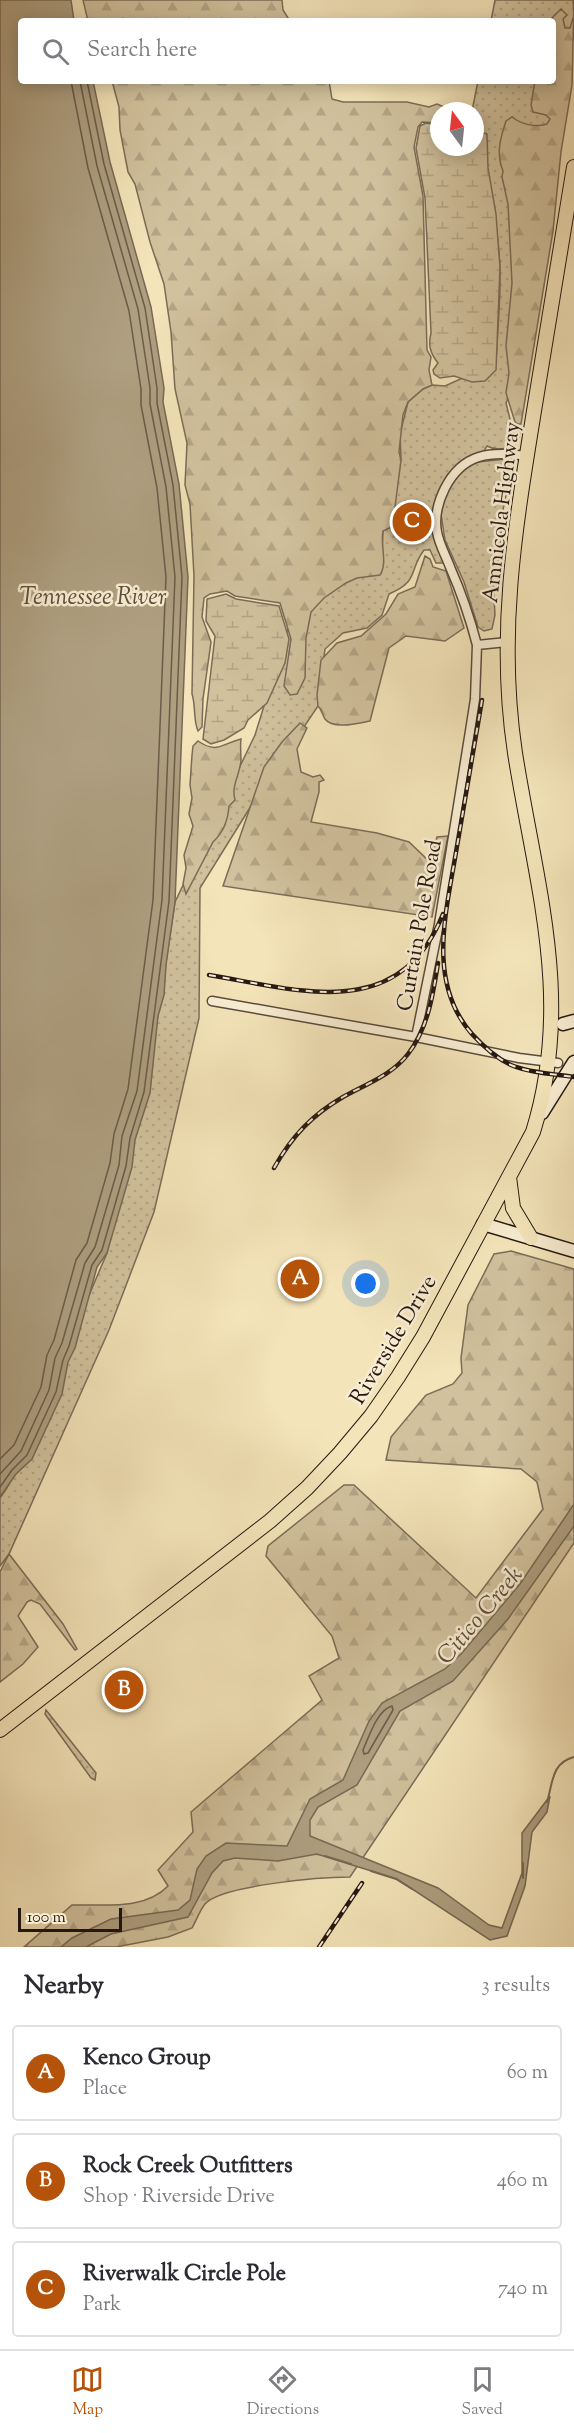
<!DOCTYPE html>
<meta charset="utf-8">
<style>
body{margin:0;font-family:"Sorts Mill Goudy",serif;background:#f7f7f7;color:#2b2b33}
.compass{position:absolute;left:430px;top:102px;width:54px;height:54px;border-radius:50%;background:#fff;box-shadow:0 3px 15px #0003;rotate:345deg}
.scale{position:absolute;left:18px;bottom:15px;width:104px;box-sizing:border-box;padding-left:6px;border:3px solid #251812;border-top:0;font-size:16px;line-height:21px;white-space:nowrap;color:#251812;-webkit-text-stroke:4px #f8edd2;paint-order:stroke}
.you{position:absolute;left:366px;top:1284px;width:21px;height:21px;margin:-15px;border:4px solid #fff;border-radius:50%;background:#1a73e8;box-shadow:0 0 0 9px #1a73e833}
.badge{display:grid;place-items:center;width:39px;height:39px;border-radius:50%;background:#b45309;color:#fff;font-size:20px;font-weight:700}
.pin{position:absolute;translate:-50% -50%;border:3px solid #fff;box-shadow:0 2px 6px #0006}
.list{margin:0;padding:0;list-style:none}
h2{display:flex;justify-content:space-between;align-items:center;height:78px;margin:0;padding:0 24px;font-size:26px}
h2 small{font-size:20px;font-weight:400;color:#7c7c81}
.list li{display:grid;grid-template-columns:39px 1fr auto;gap:18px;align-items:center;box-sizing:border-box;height:96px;margin:0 12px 12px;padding:0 12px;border:2px solid #e1e1e2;border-radius:6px}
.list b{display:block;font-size:22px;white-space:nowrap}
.list p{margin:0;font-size:20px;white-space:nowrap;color:#7c7c81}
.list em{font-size:20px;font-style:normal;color:#7c7c81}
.icon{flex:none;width:33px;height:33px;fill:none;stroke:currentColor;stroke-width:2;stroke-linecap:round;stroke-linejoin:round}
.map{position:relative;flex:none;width:574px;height:1947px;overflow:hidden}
.search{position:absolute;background:#fff;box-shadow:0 3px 15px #0003;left:18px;right:18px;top:18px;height:66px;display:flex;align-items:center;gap:15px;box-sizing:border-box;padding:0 21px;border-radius:6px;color:#7c7c81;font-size:22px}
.sheet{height:402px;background:#fff}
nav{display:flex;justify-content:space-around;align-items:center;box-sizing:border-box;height:84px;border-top:2px solid #e1e1e2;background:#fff;font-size:16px;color:#7c7c81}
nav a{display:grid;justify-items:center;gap:3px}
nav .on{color:#b45309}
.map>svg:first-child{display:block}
</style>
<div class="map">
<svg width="574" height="1947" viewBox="0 0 574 1947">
<defs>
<pattern id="grass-dots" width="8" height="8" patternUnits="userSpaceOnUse" patternTransform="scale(1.5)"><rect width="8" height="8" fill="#d1c19d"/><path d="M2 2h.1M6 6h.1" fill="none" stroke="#b3a586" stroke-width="1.8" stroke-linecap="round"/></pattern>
<pattern id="forest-firs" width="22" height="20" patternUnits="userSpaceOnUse" patternTransform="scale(1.5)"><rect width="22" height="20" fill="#d1c19d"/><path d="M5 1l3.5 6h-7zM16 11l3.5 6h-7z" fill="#b3a586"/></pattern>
<pattern id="wetland-marsh" width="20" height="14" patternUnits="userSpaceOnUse" patternTransform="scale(1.5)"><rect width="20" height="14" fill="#d1c19d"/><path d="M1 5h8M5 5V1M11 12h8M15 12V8" fill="none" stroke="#b3a586"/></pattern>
</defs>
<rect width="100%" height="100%" fill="#f4e4b9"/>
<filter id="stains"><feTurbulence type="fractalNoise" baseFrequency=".00333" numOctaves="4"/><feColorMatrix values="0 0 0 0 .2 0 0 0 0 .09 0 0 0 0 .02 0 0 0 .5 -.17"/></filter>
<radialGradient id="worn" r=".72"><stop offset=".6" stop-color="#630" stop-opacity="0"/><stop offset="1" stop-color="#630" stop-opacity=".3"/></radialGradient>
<path fill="url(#grass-dots)" stroke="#7b6c58" stroke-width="1.5" d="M495 0H574V30L532 345 506 403 511 423 520 432 518 440C509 448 498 452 487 446L477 462 506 459 511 470 501 520V552L493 578 495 615 492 629 484 631 478 627 464 582 445 540 441 514 431 528 444 563H436L430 550H424C408 571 420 581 389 594L382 615 367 628 343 633 325 649 318 706 251 806 200 888 199 1018 154 1212 109 1330 9 1554 0 1566V1498L7 1488 107 1253 158 1016 175 902 255 735 298 596 382 552 383 531 396 493 401 458 400 434 408 402 423 389 432 385 445 386 496 363C498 319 504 272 496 229 489 189 475 151 475 111H472L478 81H553V21H491Z
M46 1710 96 1773 95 1780 91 1778 45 1714Z"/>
<path fill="url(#forest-firs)" stroke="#7b6c58" stroke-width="1.5" d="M83 0H282L283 10 290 21H88Z
M573 0H574L572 85 561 152 553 231 521 424H518L515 422 506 393 509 373 506 346 512 283 508 204 502 177 503 171C496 153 500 139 506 121L512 117C521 124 535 128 547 124L550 119 546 115 533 112 531 105 535 81H553V21H549L561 9 567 15 563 19 565 28H570L574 15Z
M112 81H329L332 99 343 102H407L429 107 437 104 454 111H439V123L422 122 418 127 414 147 423 196 427 350 431 357 429 370 432 385 423 389 408 402 403 415 399 452 401 460 395 507 400 520 396 525 383 531C380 545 388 563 380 575L357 578 346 583 324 598 311 612 306 638 305 678 297 694 290 695 284 686 291 639 280 603 235 596 227 591 210 594 204 598 202 617 211 642 203 699 202 727 198 731C193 720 196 706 192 694L194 576 190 504 185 485 187 443 175 389 171 332 164 284 150 242 135 184 128 172 120 130 119 107Z
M425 556 430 559 433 567 446 571 464 628 445 641 406 636 389 648 370 721C359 723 333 730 325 719 322 714 322 710 318 706L317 695 321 660 337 643 361 636 386 614 398 594 415 587Z
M300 723 307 728 297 749 301 772 313 777 320 775 324 780 319 782V792L311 822 377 833 409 842 430 862 437 837 448 836 432 917 223 886 264 767 282 742Z
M241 739C240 746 241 753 241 760 240 775 231 785 235 800L229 806C228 820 223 833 213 842L186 894 183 884 186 868 184 855 193 826 189 814 192 798 190 785 192 755 193 746 198 741C217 754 221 744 241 739Z
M511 1251 574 1269V1543L350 1877C324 1877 221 1885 205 1904 200 1910 196 1921 192 1928L168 1937 116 1947H24L72 1905C103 1904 144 1911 168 1886L158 1870 193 1832 191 1812 322 1700 309 1676 339 1658 332 1636 266 1556 268 1546 344 1485H354L476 1598 543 1509 537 1482 521 1469 386 1460 391 1437 426 1395 453 1384 462 1373 461 1358 468 1305 494 1254Z
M9 1554 63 1624 77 1649 75 1650 40 1604 31 1600 27 1602 18 1616 38 1647 23 1664 0 1682V1572Z"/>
<path fill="url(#wetland-marsh)" stroke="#7b6c58" stroke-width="1.5" d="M426 123 439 125V147H475V130L487 134 488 168 496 214 500 268 496 370 485 381 472 382 454 376 440 378 434 374 433 370 438 363C430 353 428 345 431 333L425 198 416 148 420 126Z
M226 594 236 599 279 606 289 639 285 663 267 703 248 720 244 728 224 740 211 744 203 739 215 636 206 621 207 599Z"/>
<path fill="#ae9f80" stroke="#776954" stroke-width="1.5" d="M0 0H71L74 21H21V81H93L110 162 151 307 164 388 163 402 179 484 188 577 175 902 166 965 164 995 158 1016 150 1093 135 1140 132 1167 107 1253 97 1267 75 1348 68 1362 62 1394 32 1459 16 1474 0 1497Z
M574 1504V1526L508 1619 453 1681 400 1711 357 1785 318 1807 310 1820V1836L438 1888 489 1925 502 1928 522 1873V1833L550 1796 547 1812 532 1832 525 1886 507 1936 490 1940 397 1879 317 1854 278 1861 235 1858 223 1861 212 1873 188 1917 111 1934 86 1947H61L72 1938 111 1919 178 1910 190 1900 197 1869 206 1856 226 1843 287 1846 310 1799 343 1780 369 1721 382 1703 445 1669 461 1654 520 1584Z"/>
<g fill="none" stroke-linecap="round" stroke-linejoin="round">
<path stroke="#6a5c49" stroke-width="1.5" d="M0 1459 14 1445 41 1387 47 1355 54 1340 76 1260 87 1243 110 1163 114 1134 128 1089 153 900 166 577 157 488 141 405V389L129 311 88 168 71 81
M0 1474 21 1451 49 1390 55 1358 62 1343 85 1263 95 1247 119 1165 122 1136 137 1091 162 900 175 577 166 487 150 404V388L138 309 97 166 80 81
M0 1487 12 1470 27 1455 56 1392 63 1360 69 1346 92 1265 102 1250 126 1166 130 1138 144 1092 169 901 182 577 173 485 157 403V388L145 308 104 164 87 81
M392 1706 393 1710 368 1753 364 1754 363 1750C369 1737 377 1710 392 1706Z"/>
<path stroke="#776954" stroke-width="2" d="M547 1802C553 1783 551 1763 574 1757
M325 1856 351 1864
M523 1863V1878
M371 1871 396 1879 412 1889"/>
<g stroke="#594b3c" stroke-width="11">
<path id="street" d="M477 645C470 618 461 592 450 567 446 556 439 544 437 532 434 516 438 502 445 488 463 453 490 451 527 456
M212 1001 416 1037 519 1058 558 1063
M416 1037 439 924 470 731 475 699 477 645 507 642"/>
</g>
<g stroke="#251812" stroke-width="15">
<path id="secondary" d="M563 1024 574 1021
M542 1113 574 1062
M483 1224 574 1251"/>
</g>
<g stroke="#251812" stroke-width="16">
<path id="primary" d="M509 1177 513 1208 531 1238
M0 1730 270 1521 307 1488 340 1453 371 1416 398 1377 423 1337 533 1132C574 1000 536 886 515 753 497 634 515 528 534 411 547 330 561 249 574 167"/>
</g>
<use href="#street" stroke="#f8edd2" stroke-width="8"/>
<use href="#secondary" stroke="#f8edd2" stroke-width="12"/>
<use href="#primary" stroke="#f4e4b9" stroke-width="14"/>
<g stroke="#251812" stroke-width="4.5">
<path id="rail" d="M482 700C473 753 464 806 455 858 445 917 428 984 472 1034 483 1046 496 1058 511 1065 530 1073 554 1074 574 1077
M209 975C299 990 399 1024 443 914
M274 1168C292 1136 312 1115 343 1097 366 1084 392 1075 408 1054 428 1028 433 995 438 963
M319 1947 362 1883"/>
</g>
<use href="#rail" stroke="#f8edd2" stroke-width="2" stroke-dasharray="7" stroke-linecap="butt"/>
</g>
<g text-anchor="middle" stroke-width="5" stroke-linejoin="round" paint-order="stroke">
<g font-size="22" fill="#251812" stroke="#f8edd2">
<text transform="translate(500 512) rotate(-83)" y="8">Amnicola Highway</text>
<text transform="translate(418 925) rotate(-80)" y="8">Curtain Pole Road</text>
<text transform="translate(392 1339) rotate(-59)" y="8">Riverside Drive</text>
</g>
<g font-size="24" font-style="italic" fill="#5c4e3e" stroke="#f8edd2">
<text x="93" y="604">Tennessee River</text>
<text transform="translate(479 1615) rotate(-50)" y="8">Citico Creek</text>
</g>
</g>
<rect width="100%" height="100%" filter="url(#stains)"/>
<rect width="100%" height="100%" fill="url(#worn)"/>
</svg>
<svg class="compass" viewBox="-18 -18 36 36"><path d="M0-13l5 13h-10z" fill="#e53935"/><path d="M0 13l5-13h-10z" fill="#7c7c81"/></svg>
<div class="scale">100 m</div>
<div class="you"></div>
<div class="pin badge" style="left:300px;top:1279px">A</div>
<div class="pin badge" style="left:124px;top:1690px">B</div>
<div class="pin badge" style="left:412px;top:522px">C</div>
<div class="search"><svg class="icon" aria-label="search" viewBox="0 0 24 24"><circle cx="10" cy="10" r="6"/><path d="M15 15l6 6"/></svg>Search here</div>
</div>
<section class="sheet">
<h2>Nearby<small>3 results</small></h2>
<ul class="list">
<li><span class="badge">A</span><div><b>Kenco Group</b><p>Place</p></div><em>60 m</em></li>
<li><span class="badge">B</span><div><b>Rock Creek Outfitters</b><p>Shop · Riverside Drive</p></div><em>460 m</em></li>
<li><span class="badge">C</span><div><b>Riverwalk Circle Pole</b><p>Park</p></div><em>740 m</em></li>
</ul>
</section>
<nav>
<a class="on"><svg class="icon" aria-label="map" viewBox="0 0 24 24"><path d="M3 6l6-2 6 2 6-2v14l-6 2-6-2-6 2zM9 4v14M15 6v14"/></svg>Map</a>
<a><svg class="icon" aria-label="directions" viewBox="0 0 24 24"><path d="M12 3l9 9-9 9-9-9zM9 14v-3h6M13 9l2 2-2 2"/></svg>Directions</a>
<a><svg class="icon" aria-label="saved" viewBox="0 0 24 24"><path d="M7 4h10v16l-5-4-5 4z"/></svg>Saved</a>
</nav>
